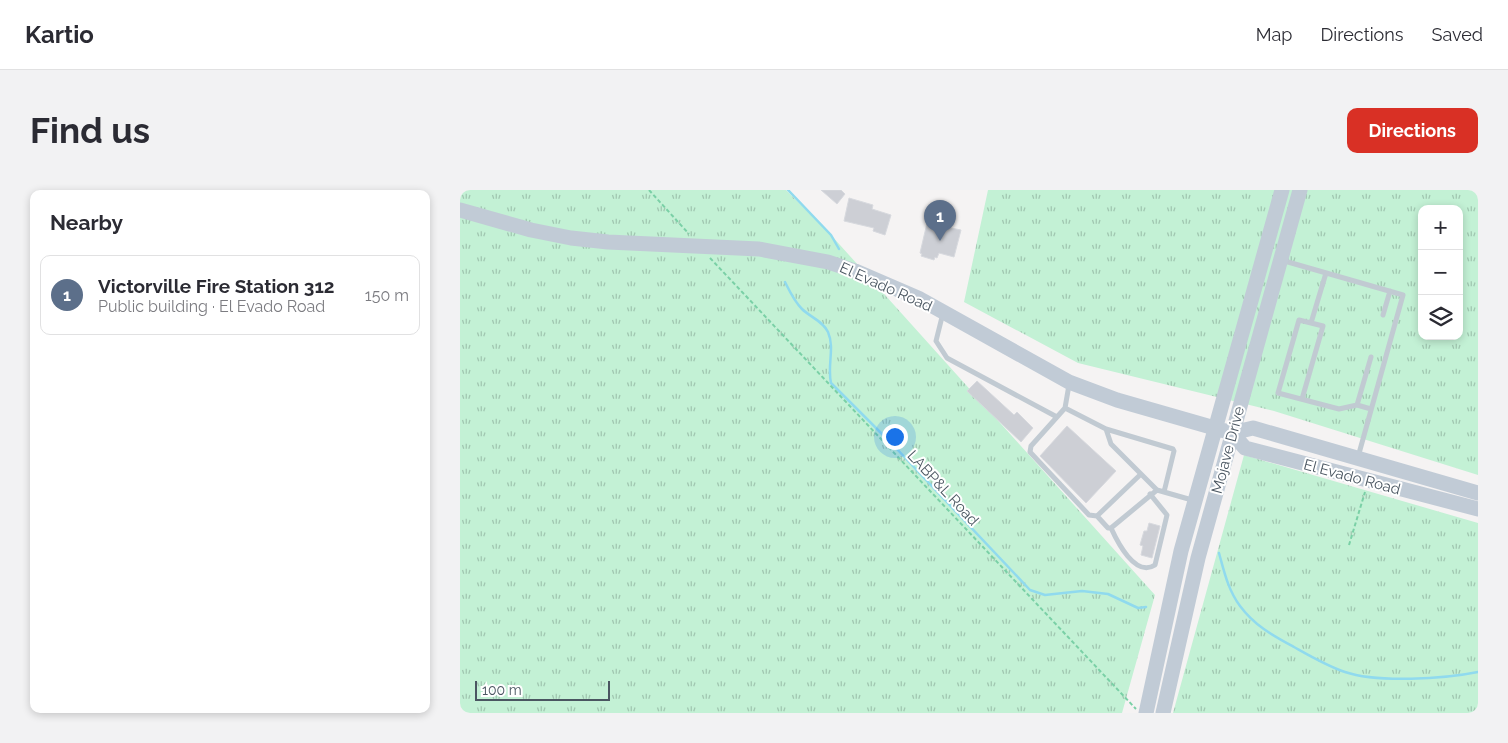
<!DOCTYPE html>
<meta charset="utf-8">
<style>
body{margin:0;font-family:Raleway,sans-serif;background:#f2f2f3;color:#2b2b33}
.controls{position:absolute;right:15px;top:15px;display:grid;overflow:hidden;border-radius:10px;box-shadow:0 2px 8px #0003}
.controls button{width:45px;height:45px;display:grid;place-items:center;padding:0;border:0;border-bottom:1px solid #e1e1e2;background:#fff;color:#2b2b33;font:25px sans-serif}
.scale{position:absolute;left:15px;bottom:12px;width:135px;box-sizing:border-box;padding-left:5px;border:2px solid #4a5661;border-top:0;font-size:14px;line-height:18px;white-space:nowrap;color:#4a5661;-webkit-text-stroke:4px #fff;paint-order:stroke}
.you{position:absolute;left:434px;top:246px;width:18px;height:18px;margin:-12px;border:4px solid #fff;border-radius:50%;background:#1a73e8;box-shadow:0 0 0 8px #1a73e833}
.badge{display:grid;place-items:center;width:32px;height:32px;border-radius:50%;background:#d93025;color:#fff;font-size:16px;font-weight:700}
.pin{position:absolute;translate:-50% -41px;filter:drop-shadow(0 1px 2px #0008)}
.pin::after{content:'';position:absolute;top:26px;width:18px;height:15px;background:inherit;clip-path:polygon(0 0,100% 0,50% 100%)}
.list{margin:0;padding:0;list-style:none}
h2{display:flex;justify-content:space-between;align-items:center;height:65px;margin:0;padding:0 20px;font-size:21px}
h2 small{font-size:16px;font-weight:400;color:#7c7c81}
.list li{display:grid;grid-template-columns:32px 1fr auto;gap:15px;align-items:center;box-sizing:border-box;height:80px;margin:0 10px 10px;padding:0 10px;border:1px solid #e1e1e2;border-radius:10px}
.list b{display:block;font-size:19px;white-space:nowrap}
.list p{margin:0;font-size:16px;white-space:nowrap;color:#7c7c81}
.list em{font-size:16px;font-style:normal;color:#7c7c81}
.icon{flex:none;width:28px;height:28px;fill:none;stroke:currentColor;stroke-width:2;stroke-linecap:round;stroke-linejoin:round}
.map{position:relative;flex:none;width:1018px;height:523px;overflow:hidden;border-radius:10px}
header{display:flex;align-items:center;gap:30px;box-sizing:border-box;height:70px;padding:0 25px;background:#fff;border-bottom:1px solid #e1e1e2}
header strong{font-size:24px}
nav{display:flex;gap:28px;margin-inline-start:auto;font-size:18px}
.intro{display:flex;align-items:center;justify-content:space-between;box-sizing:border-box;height:120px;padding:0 30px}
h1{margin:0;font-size:35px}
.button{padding:12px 22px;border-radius:10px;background:#d93025;color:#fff;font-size:18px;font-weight:700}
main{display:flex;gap:30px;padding:0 30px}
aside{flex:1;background:#fff;border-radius:10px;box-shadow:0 2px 8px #0003}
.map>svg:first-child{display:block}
</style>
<header>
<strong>Kartio</strong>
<nav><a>Map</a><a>Directions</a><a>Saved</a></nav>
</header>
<div class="intro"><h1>Find us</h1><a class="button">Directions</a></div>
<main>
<aside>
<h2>Nearby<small></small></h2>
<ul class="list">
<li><span class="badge" style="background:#5c6f8a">1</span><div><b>Victorville Fire Station 312</b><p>Public building · El Evado Road</p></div><em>150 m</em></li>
</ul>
</aside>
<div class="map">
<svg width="1018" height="523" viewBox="0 0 1018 523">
<defs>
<pattern id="grass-tufts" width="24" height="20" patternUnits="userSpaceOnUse" patternTransform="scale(1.25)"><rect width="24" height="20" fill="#c3f1d5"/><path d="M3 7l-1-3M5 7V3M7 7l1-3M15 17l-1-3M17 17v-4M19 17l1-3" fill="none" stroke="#a0c6b0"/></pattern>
</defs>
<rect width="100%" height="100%" fill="#f5f3f3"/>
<path fill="url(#grass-tufts)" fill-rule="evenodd" d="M0 0H326L371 45 695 405 662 523H0Z
M528 0H1018V285L814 221 618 173 504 112ZM962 19H999V146H962Z
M784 265 1018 333V523H713Z"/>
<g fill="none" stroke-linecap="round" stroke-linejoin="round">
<path stroke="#90daee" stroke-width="2.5" d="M328 0 371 45 379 59
M325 92C330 102 334 111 342 119 350 127 363 131 368 142 375 158 367 176 371 193L435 257 570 400 585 405 622 401 648 404 678 418 686 417
M759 363C764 381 768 400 780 416 795 436 812 445 834 457 850 466 867 476 885 482 917 493 984 489 1018 482"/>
</g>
<path fill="#cdcfd5" stroke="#d7d9de" d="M361 0H381L385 4 377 14Z
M389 8 413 15 412 19 431 25 425 45 413 41 414 38 384 31Z
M467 33 501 40 494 67 479 63 477 68 475 67 474 70 461 66 462 64 460 63Z
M517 191 554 225 557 222 573 238 561 252 507 201Z
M607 236 656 281 626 313 580 266Z
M689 333 700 336 692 368 681 365 683 356 680 355 684 341H687Z"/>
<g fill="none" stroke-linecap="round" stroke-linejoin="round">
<path stroke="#7ad0a6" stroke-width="2" stroke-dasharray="4 2.5" stroke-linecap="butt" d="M189 0 229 44
M250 68 676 519
M889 355 905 302"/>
<path stroke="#c1cad2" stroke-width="5" d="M821 70 943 105 898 267
M483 123 476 151 487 168 597 227 605 218 609 195
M923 125 930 101
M851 133 866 83
M842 209 863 136 839 130 818 203 879 219 897 215 911 219
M897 215 911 167
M605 218 646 239
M597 227 571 256 570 262 629 325 637 326
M681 284 697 300
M704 302 714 261 713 259 646 239 651 254 681 284 637 326 648 338H651L697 300 732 310
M651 338C657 351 675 388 695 375L707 325 690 304"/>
<path stroke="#c1cbd6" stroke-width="15" d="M0 20 71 40 111 48 148 52 299 59 368 72 395 81 460 109 609 192 657 210 772 243 793 238 1018 303
M772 243 785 258 1018 319
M686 523 721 361 822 0
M703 523 738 368 840 0"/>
</g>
<g text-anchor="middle" stroke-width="4" stroke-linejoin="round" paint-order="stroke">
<g font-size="15" fill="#4a5661" stroke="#fff">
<text transform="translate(426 97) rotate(24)" y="5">El Evado Road</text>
<text transform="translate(768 260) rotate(-75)" y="5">Mojave Drive</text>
<text transform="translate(892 287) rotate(15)" y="5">El Evado Road</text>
<text transform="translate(483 298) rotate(47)" y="5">LABP&amp;L Road</text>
</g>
</g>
</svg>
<div class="controls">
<button>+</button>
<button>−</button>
<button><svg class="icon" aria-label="layers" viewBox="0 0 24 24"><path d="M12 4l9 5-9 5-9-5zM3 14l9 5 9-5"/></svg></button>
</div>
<div class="scale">100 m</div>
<div class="you"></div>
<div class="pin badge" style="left:480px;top:51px;background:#5c6f8a">1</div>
</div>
</main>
